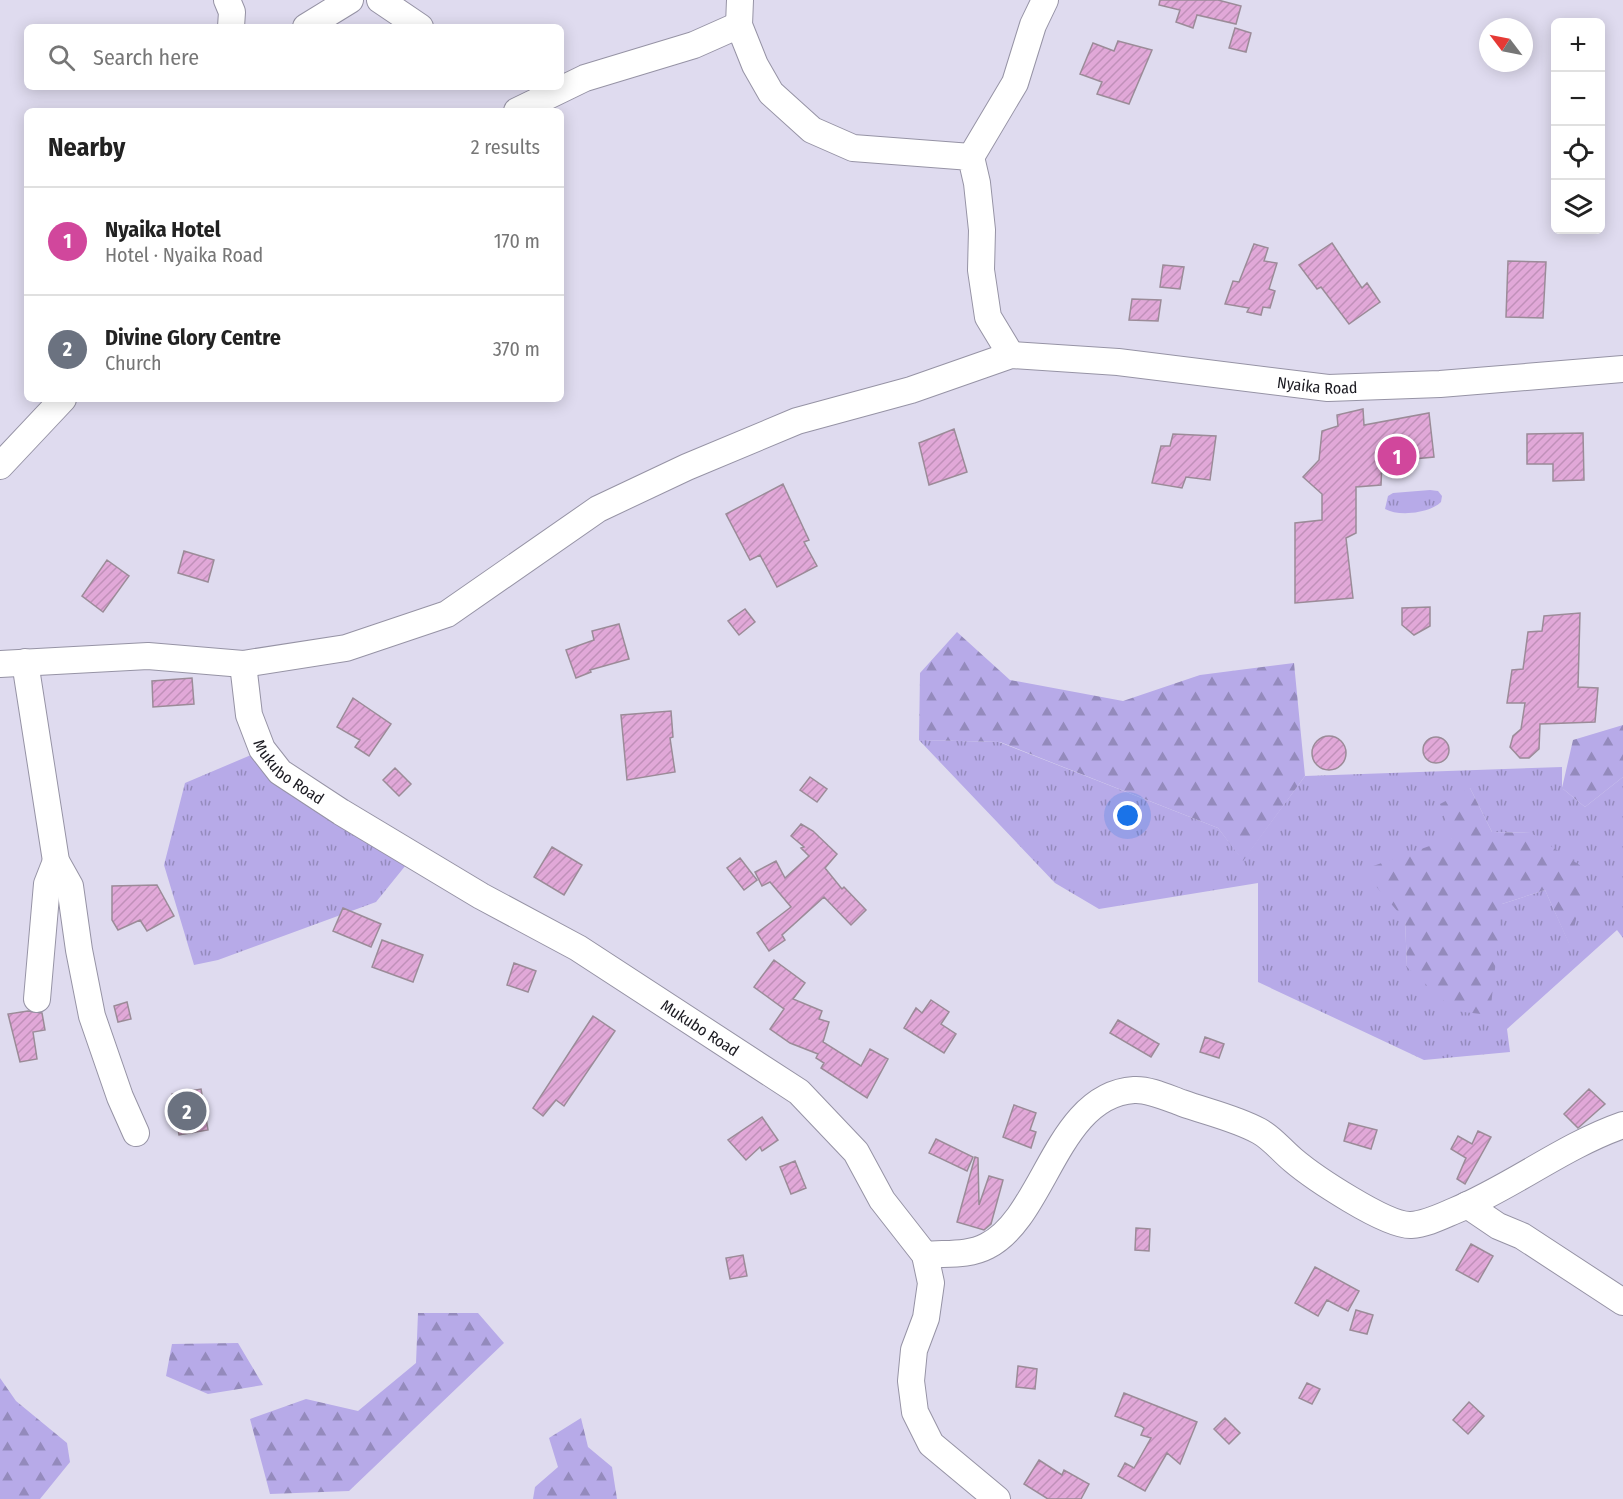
<!DOCTYPE html>
<meta charset="utf-8">
<style>
body{margin:0;font-family:"Fira Sans Condensed",sans-serif;background:#f6f6f6;color:#222}
.controls{position:absolute;right:18px;top:18px;display:grid;overflow:hidden;border-radius:9px;box-shadow:0 3px 15px #0003}
.controls button{width:54px;height:54px;display:grid;place-items:center;padding:0;border:0;border-bottom:2px solid #e0e0e0;background:#fff;color:#222;font:30px sans-serif}
.compass{position:absolute;left:1479px;top:18px;width:54px;height:54px;border-radius:50%;background:#fff;box-shadow:0 3px 15px #0003;rotate:302deg}
.you{position:absolute;left:1128px;top:816px;width:21px;height:21px;margin:-15px;border:4px solid #fff;border-radius:50%;background:#1a73e8;box-shadow:0 0 0 9px #1a73e833}
.badge{display:grid;place-items:center;width:39px;height:39px;border-radius:50%;background:#b45309;color:#fff;font-size:20px;font-weight:700}
.pin{position:absolute;translate:-50% -50%;border:3px solid #fff;box-shadow:0 2px 6px #0006}
.list{margin:0;padding:0;list-style:none}
h2{display:flex;justify-content:space-between;align-items:center;height:78px;margin:0;padding:0 24px;font-size:26px}
h2 small{font-size:20px;font-weight:400;color:#767676}
.list li{display:grid;grid-template-columns:39px 1fr auto;gap:18px;align-items:center;box-sizing:border-box;height:108px;padding:0 24px;border-top:2px solid #e0e0e0}
.list b{display:block;font-size:22px;white-space:nowrap}
.list p{margin:0;font-size:20px;white-space:nowrap;color:#767676}
.list em{font-size:20px;font-style:normal;color:#767676}
.icon{flex:none;width:33px;height:33px;fill:none;stroke:currentColor;stroke-width:2;stroke-linecap:round;stroke-linejoin:round}
.map{position:relative;flex:none;width:1623px;height:1499px;overflow:hidden}
.search{position:absolute;background:#fff;box-shadow:0 3px 15px #0003;left:24px;top:24px;width:540px;height:66px;display:flex;align-items:center;gap:15px;box-sizing:border-box;padding:0 21px;border-radius:9px;color:#767676;font-size:22px}
.panel{position:absolute;background:#fff;box-shadow:0 3px 15px #0003;left:24px;top:108px;width:540px;height:294px;border-radius:9px}
.map>svg:first-child{display:block}
</style>
<div class="map">
<svg width="1623" height="1499" viewBox="0 0 1623 1499">
<defs>
<pattern id="grass-tufts" width="24" height="20" patternUnits="userSpaceOnUse" patternTransform="scale(1.5)"><rect width="24" height="20" fill="#b7aae8"/><path d="M3 7l-1-3M5 7V3M7 7l1-3M15 17l-1-3M17 17v-4M19 17l1-3" fill="none" stroke="#948abc"/></pattern>
<pattern id="forest-firs" width="22" height="20" patternUnits="userSpaceOnUse" patternTransform="scale(1.5)"><rect width="22" height="20" fill="#b7aae8"/><path d="M5 1l3.5 6h-7zM16 11l3.5 6h-7z" fill="#948abc"/></pattern>
<pattern id="building-hatch" width="6" height="6" patternUnits="userSpaceOnUse" patternTransform="scale(1.5)"><rect width="6" height="6" fill="#e1a8d8"/><path d="M-1 1l2-2M0 6l6-6M5 7l2-2" fill="none" stroke="#c090b9"/></pattern>
</defs>
<rect width="100%" height="100%" fill="#dfdbef"/>
<path fill="url(#grass-tufts)" fill-rule="evenodd" d="M1430 490 1438 491 1442 496 1441 502C1430 513 1399 517 1385 509L1388 496 1393 493Z
M919 740 999 742 1218 828 1243 860 1305 776 1562 767V788L1585 807 1623 777V938L1617 930 1507 1029 1510 1052 1424 1060 1258 982V883L1099 909 1055 883ZM1470 788 1492 832 1531 833 1570 945 1545 890 1502 904 1407 967 1405 920 1452 838Z
M251 755 410 860 376 902 218 960 194 965 164 865 185 783Z"/>
<path fill="url(#forest-firs)" d="M957 632 1010 680 1123 701 1200 675 1294 663 1305 776 1243 861 1218 828 1000 742 919 740 920 673Z
M1623 725V777L1585 807 1562 788 1573 740Z
M1470 788 1492 832 1531 833 1587 870 1570 946 1545 890 1502 904 1490 1015 1455 1011 1407 967 1405 920 1362 870 1452 838 1440 804Z
M418 1313H478L504 1343 349 1491 270 1494 250 1419 306 1399 358 1411 416 1363Z
M238 1343 263 1385 208 1394 166 1376 172 1344Z
M0 1378 16 1401 67 1443 70 1462 40 1499H0Z
M581 1418 588 1447 612 1467 617 1499H533L535 1487 558 1467 549 1438Z"/>
<path fill="url(#building-hatch)" stroke="#9b8b98" stroke-width="1.5" d="M1160 0H1218L1241 6 1236 24 1197 15 1193 28 1176 22 1180 10 1159 5Z
M1235 28 1251 33 1246 52 1229 48Z
M1118 41 1152 50 1129 104 1097 94 1102 82 1080 74 1093 43 1114 51Z
M1332 243 1362 288 1367 283 1380 302 1349 324 1321 287 1317 289 1299 265Z
M1254 244 1268 248 1264 261 1277 263 1269 289 1275 291 1270 308 1263 307 1261 315 1247 312 1249 308 1225 304 1233 281 1239 282Z
M1508 261 1546 262 1543 318 1506 317Z
M1163 265 1184 267 1180 289 1160 287Z
M1132 299 1161 300 1158 321 1129 320Z
M1363 409 1364 425 1429 413 1434 457 1382 462 1381 485 1356 487V533L1346 538 1353 598 1295 603V523L1322 520V494L1303 477 1319 460 1322 431 1338 426 1337 415Z
M954 429 967 472 929 485 919 443Z
M1583 433 1584 480 1553 481V464H1527V434Z
M1173 434 1216 436 1210 480 1186 477 1182 488 1152 483 1161 446H1170Z
M783 484 809 540 804 542 817 566 777 587 760 555 750 560 726 514Z
M184 551 214 560 208 582 178 573Z
M107 560 129 576 103 612 82 596Z
M1430 607V626L1414 635 1402 625V608Z
M745 609 755 622 739 635 728 621Z
M1580 613 1578 687 1598 688 1595 722 1540 724 1539 749 1529 758H1520L1510 747 1513 736 1521 729 1525 703H1507L1512 670 1523 669 1528 632 1542 631 1544 616Z
M619 624 629 659 590 670 591 672 576 678 566 650 594 640 592 631Z
M192 678 194 704 153 707 152 681Z
M353 698 391 724 369 756 355 747 360 740 337 727Z
M671 711 673 737 670 738 675 772 627 780 621 715Z
M1312 753a17 17 0 1 1 34 0a17 17 0 1 1-34 0Z
M1423 750a13 13 0 1 1 26 0a13 13 0 1 1-26 0Z
M395 768 411 784 399 796 383 780Z
M810 777 827 789 817 802 800 790Z
M801 824 813 831 837 854 825 868 842 889 844 887 866 910 851 925 824 897 782 935 785 940 769 951 757 933 791 907 770 882 762 886 755 872 776 861 785 878 809 856 801 848 804 847 791 836Z
M552 847 582 865 564 895 534 877Z
M740 858 757 880 744 890 727 868Z
M157 885 174 916 147 931 140 920 118 930 112 920V886Z
M343 908 381 924 371 947 333 931Z
M382 940 423 955 413 982 372 967Z
M774 960 805 983 793 999 822 1011 819 1019 829 1022 823 1042 861 1066 870 1049 888 1059 867 1098 821 1068 824 1063 816 1058 818 1054 790 1043 770 1029 784 1009 754 987Z
M514 963 536 971 528 992 507 985Z
M931 1000 949 1012 941 1024 956 1034 944 1053 904 1028 916 1008 922 1013Z
M127 1002 131 1019 118 1022 114 1006Z
M28 1011 42 1013 45 1030 33 1032 37 1059 20 1062 8 1014Z
M593 1016 615 1031 564 1106 556 1100 543 1116 533 1108Z
M1118 1020 1159 1044 1151 1057 1110 1033Z
M1205 1037 1224 1044 1219 1058 1200 1052Z
M201 1089 208 1130 179 1135 176 1119 170 1120 168 1107 175 1105 172 1094Z
M1589 1089 1605 1104 1578 1128 1564 1114Z
M1014 1105 1036 1113 1030 1130 1036 1132 1031 1148 1003 1137Z
M762 1117 778 1140 762 1151 760 1147 746 1160 728 1140Z
M1349 1123 1377 1130 1371 1149 1344 1141Z
M1478 1131 1491 1137 1465 1184 1457 1179 1466 1158 1451 1149 1458 1136 1472 1144Z
M936 1139 973 1157 967 1171 929 1153Z
M975 1157 978 1158 979 1205 989 1176 1003 1180 991 1224 984 1230 957 1222Z
M795 1161 806 1188 791 1194 780 1167Z
M1136 1228 1150 1229 1149 1251 1135 1250Z
M1471 1244 1493 1256 1478 1282 1456 1270Z
M743 1255 747 1276 730 1279 726 1258Z
M1315 1267 1359 1291 1348 1311 1327 1300 1318 1316 1295 1303Z
M1356 1310 1373 1315 1367 1334 1350 1330Z
M1018 1366 1037 1369 1035 1389 1016 1387Z
M1307 1383 1320 1389 1312 1404 1299 1398Z
M1124 1393 1197 1422 1180 1464 1167 1453 1145 1491 1118 1476 1125 1463 1134 1468 1151 1438 1141 1435 1144 1428 1141 1426 1115 1416Z
M1469 1402 1484 1416 1468 1434 1453 1420Z
M1225 1418 1240 1433 1229 1444 1214 1429Z
M1039 1460 1062 1475 1064 1470 1089 1484 1081 1499H1048L1024 1484Z"/>
<g fill="none" stroke-linecap="round" stroke-linejoin="round">
<g stroke="#9693a5" stroke-width="28">
<g id="minor">
<path d="M227 0 232 12 231 27"/>
<path d="M380 0 420 27"/>
<path d="M740 0 739 25 755 65 771 93 812 130 853 148 971 157 977 183 982 230 981 270 988 317 1011 355"/>
<path d="M306 27 350 0"/>
<path d="M517 111 585 78 694 45 739 25"/>
<path d="M971 157 1015 83 1033 25 1045 0"/>
<path d="M0 466 63 399"/>
<path d="M25 662 56 861 70 886 79 950 92 1016 120 1097 136 1133"/>
<path id="s1" d="M0 664 148 656 243 664 346 648 447 614 598 509 687 467 797 421 911 390 1011 355 1118 362 1328 388 1440 384 1623 369"/>
<path id="s2" d="M243 664 249 715 262 749 280 772 341 812 481 896 578 948 799 1092 856 1152 882 1200 925 1255 931 1283 926 1318 914 1350 911 1381 915 1412 931 1444 997 1499"/>
<path d="M37 999 47 884 56 861"/>
<path d="M1467 1205 1498 1226 1522 1236 1623 1302"/>
<path d="M925 1255C946 1253 968 1256 987 1246 1045 1217 1056 1095 1134 1090 1149 1089 1168 1098 1182 1103 1207 1112 1235 1118 1259 1131 1272 1138 1281 1150 1293 1160 1313 1177 1386 1226 1411 1225 1426 1224 1440 1217 1454 1211 1512 1187 1563 1146 1623 1125"/>
</g>
</g>
<use href="#minor" stroke="#fff" stroke-width="26"/>
</g>
<g text-anchor="middle" stroke-width="6" stroke-linejoin="round" paint-order="stroke">
<g font-size="16" fill="#1b1a21" stroke="#fff">
<text dy="6" stroke="none"><textPath href="#s1" startOffset="1388">Nyaika Road</textPath></text>
<text dy="6" stroke="none"><textPath href="#s2" startOffset="123">Mukubo Road</textPath></text>
<text dy="6" stroke="none"><textPath href="#s2" startOffset="609">Mukubo Road</textPath></text>
</g>
</g>
</svg>
<div class="controls">
<button>+</button>
<button>−</button>
<button><svg class="icon" aria-label="locate" viewBox="0 0 24 24"><circle cx="12" cy="12" r="6"/><path d="M12 2v4M12 18v4M2 12h4M18 12h4"/></svg></button>
<button><svg class="icon" aria-label="layers" viewBox="0 0 24 24"><path d="M12 4l9 5-9 5-9-5zM3 14l9 5 9-5"/></svg></button>
</div>
<svg class="compass" viewBox="-18 -18 36 36"><path d="M0-13l5 13h-10z" fill="#e53935"/><path d="M0 13l5-13h-10z" fill="#767676"/></svg>
<div class="you"></div>
<div class="pin badge" style="left:1397px;top:456px;background:#d1479c">1</div>
<div class="pin badge" style="left:187px;top:1111px;background:#6b7280">2</div>
<div class="search"><svg class="icon" aria-label="search" viewBox="0 0 24 24"><circle cx="10" cy="10" r="6"/><path d="M15 15l6 6"/></svg>Search here</div>
<section class="panel">
<h2>Nearby<small>2 results</small></h2>
<ul class="list">
<li><span class="badge" style="background:#d1479c">1</span><div><b>Nyaika Hotel</b><p>Hotel · Nyaika Road</p></div><em>170 m</em></li>
<li><span class="badge" style="background:#6b7280">2</span><div><b>Divine Glory Centre</b><p>Church</p></div><em>370 m</em></li>
</ul>
</section>
</div>
